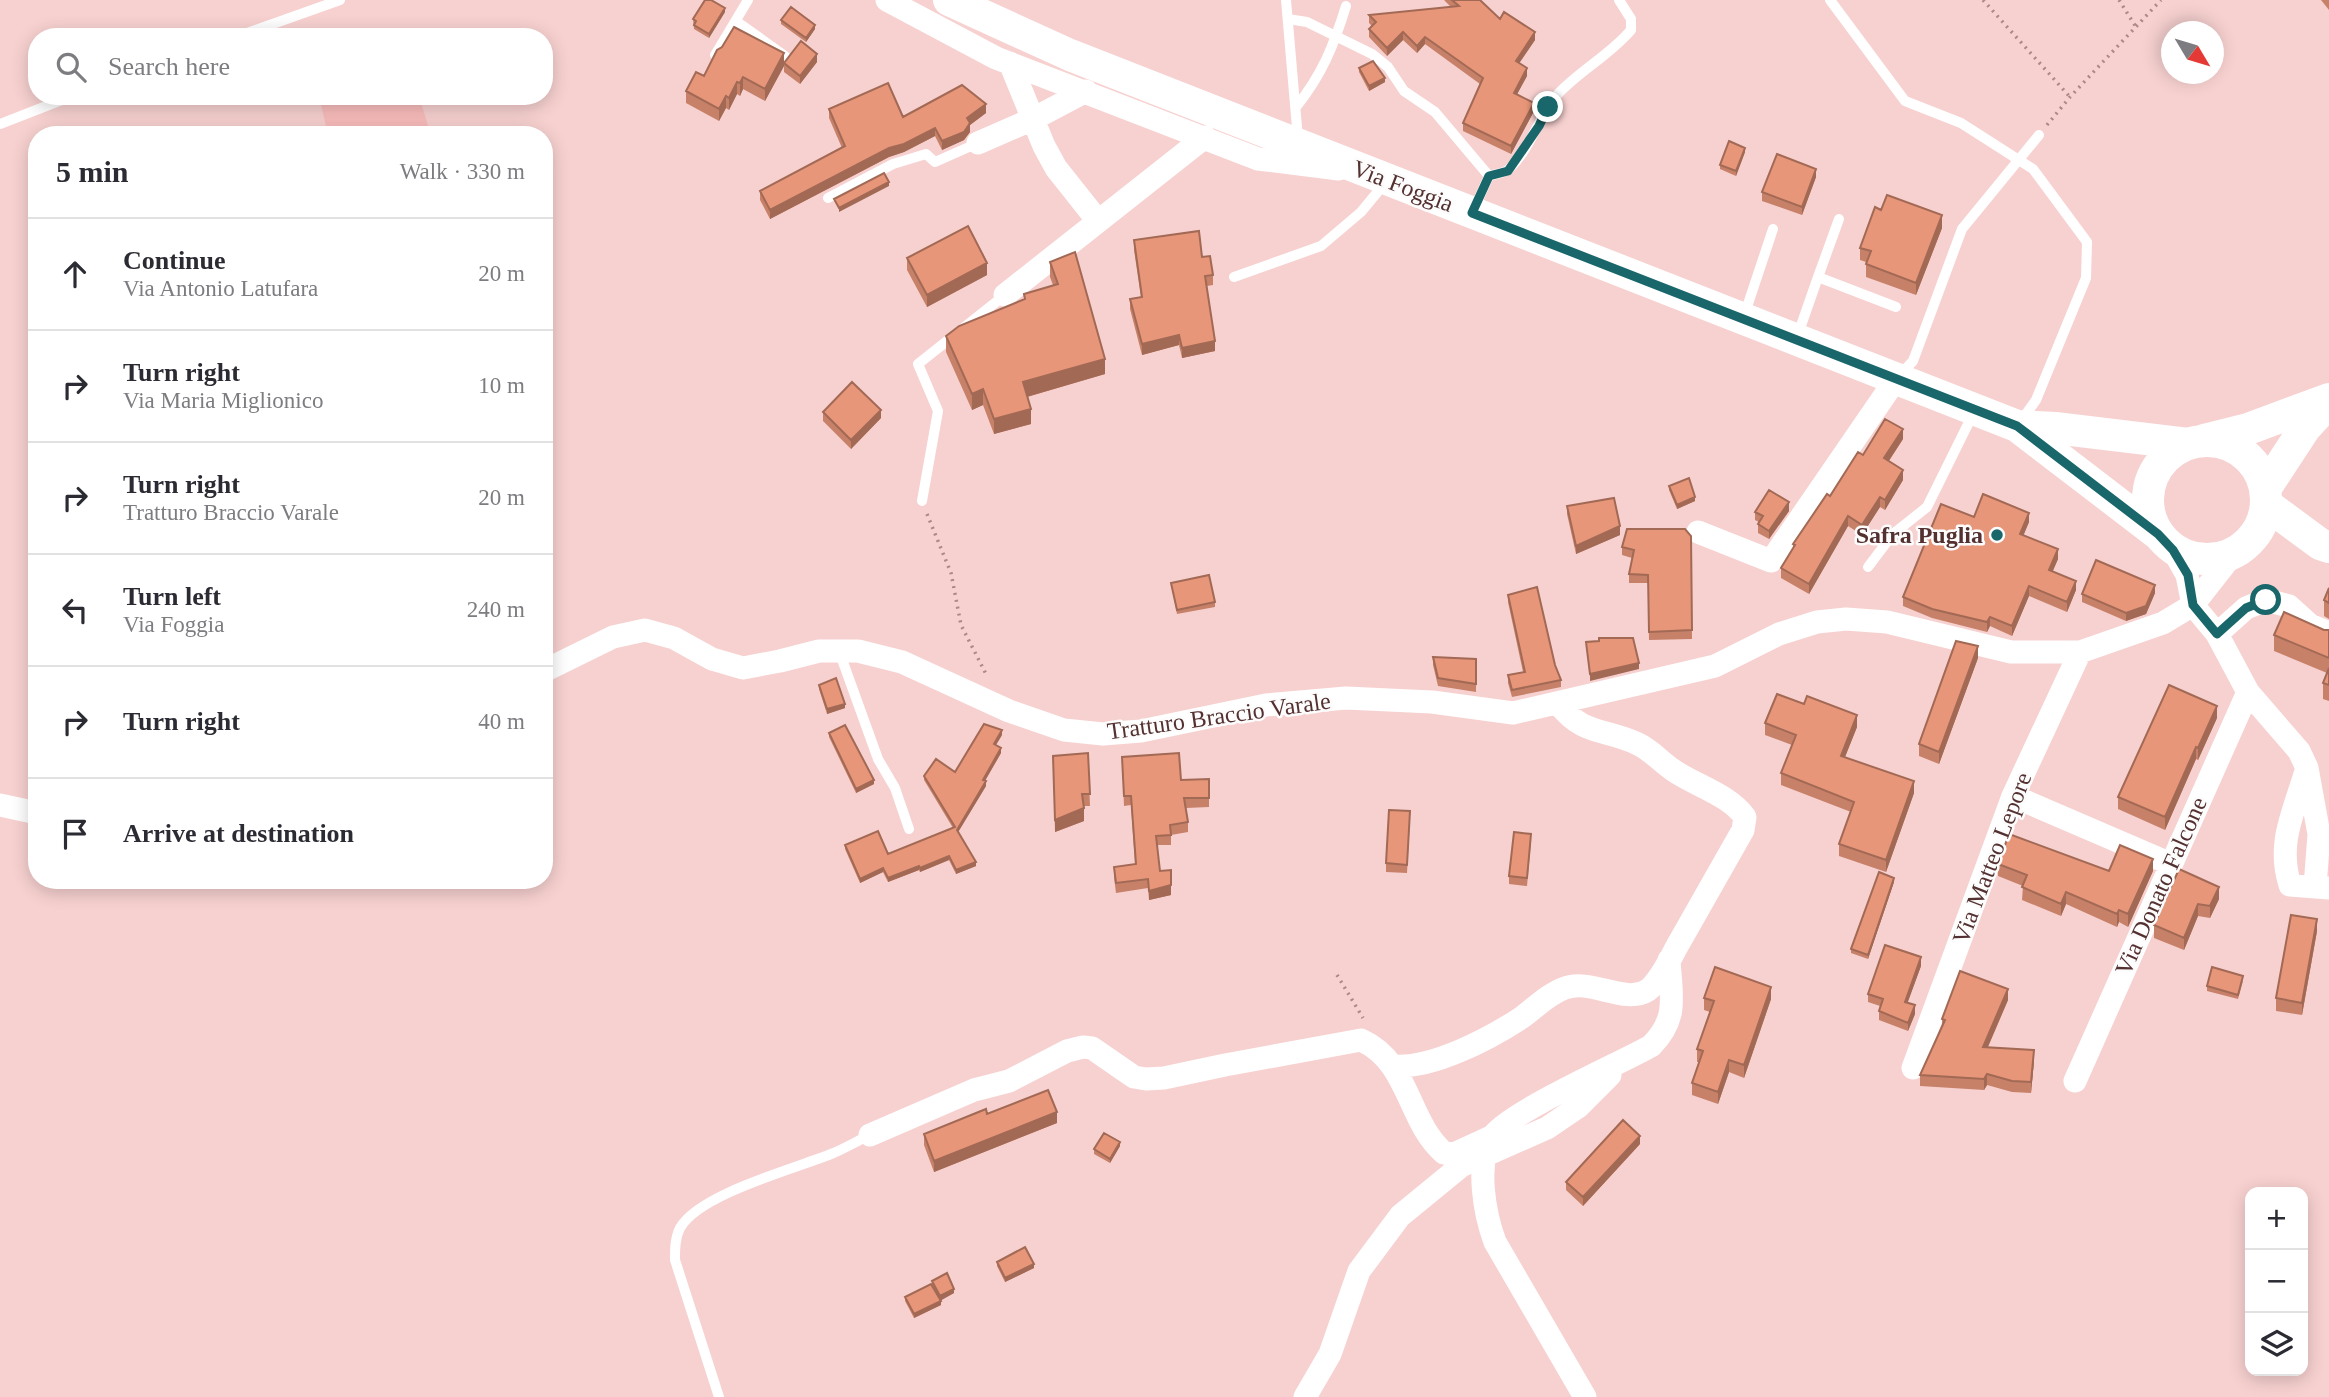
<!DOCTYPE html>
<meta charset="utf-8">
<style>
body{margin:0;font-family:Georgia,serif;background:#f7f7f7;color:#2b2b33}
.controls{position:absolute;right:21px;bottom:21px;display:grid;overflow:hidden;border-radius:14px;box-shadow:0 4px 18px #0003}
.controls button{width:63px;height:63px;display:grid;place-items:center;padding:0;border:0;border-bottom:2px solid #e1e1e2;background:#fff;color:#2b2b33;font:35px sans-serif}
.compass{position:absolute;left:2161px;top:21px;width:63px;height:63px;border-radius:50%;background:#fff;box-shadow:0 4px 18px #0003;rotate:128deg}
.stop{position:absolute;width:21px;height:21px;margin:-16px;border:5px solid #19676b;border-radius:50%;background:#fff}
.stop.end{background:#19676b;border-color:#fff;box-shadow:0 2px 7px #0008}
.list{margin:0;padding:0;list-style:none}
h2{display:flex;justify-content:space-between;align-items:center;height:91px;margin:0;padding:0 28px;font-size:30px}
h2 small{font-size:23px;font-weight:400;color:#7c7c81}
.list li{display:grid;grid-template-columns:46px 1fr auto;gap:21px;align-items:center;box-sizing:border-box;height:112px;padding:0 28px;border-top:2px solid #e1e1e2}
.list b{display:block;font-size:26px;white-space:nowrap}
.list p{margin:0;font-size:23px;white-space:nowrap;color:#7c7c81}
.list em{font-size:23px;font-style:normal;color:#7c7c81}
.icon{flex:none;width:38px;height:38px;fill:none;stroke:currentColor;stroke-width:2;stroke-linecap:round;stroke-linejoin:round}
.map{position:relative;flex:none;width:2329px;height:1397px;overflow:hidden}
.search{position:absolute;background:#fff;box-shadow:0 4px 18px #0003;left:28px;top:28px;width:525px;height:77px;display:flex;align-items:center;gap:18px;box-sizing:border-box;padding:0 24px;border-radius:28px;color:#7c7c81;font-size:26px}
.panel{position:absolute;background:#fff;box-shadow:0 4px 18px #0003;left:28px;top:126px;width:525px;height:763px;border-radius:28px}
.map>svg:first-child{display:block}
</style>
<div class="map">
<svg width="2329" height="1397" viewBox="0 0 2329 1397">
<rect width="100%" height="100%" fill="#f7d1d0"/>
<path fill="#f9bdbc" d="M319 96H419L431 135H328Z"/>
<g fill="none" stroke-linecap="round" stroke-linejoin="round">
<path stroke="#ad8888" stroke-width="3.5" stroke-dasharray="2 5" stroke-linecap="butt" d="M1983 0 2070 97
M2119 0 2136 27
M2047 125 2070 97 2161 0
M927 514 951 573 961 625 987 676
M1337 975 1363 1018"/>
<path stroke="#fff" stroke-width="10" d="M1286 0 1298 139
M1830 0 1905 101 1961 123 2033 169 2087 242 2086 278 2036 400 2021 421
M1288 19 1307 22 1372 54 1388 67 1404 91 1435 112 1489 176 1473 211
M736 21 785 56
M236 37 340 0
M715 55 748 0
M1296 107C1322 75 1334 45 1346 6
M0 124 72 96
M1489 176C1495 174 1505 173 1509 169 1531 149 1538 117 1557 95 1579 71 1610 55 1631 30V19L1619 0
M828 198 893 164 926 154 935 162 978 143
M1234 277 1321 246 1361 212 1385 183
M1818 277 1839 219
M1744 316 1773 229
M1797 337 1818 277 1896 307
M1898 377 1913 361 1962 229 2039 135
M922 501 938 411 918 364 1005 295
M1868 567 1893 534 1927 507 1974 412
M839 651 878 759 895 788 909 829
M719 1397 675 1260C675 1249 675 1238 680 1228 699 1194 794 1169 831 1154 844 1149 857 1141 870 1135"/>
<path stroke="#fff" stroke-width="23" d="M887 0 996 58 1258 159 1339 169
M1010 63 1044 146 1056 168 1098 221
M978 143 1033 119 1086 91
M1005 295 1205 137
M1698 532 1771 561 1896 379
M2173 550 2187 575 2193 605 2217 634 2248 692 2299 751 2307 768 2319 834 2315 887
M2217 634 2246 608 2266 600 2289 606 2310 625 2329 633
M544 671 613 637 645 630 674 638 712 659 743 668 780 661 819 651H858L902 662 1009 711 1064 730 1103 734 1141 731 1266 705 1346 698 1432 702 1513 713 1715 666 1779 634 1817 622 1846 619 1887 622 2011 652H2080L2163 623 2193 605 2233 554
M2305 774C2293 814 2277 844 2290 885L2329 888
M2013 796 2171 864
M0 805 37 813
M1393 1066C1432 1069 1489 1039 1521 1018 1535 1008 1548 994 1565 988 1591 978 1625 1005 1648 990 1662 979 1671 956 1680 941 1701 904 1722 867 1743 830L1745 817C1728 794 1696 786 1673 770 1661 762 1651 750 1638 744 1604 728 1583 736 1558 703
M1913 1068 2013 796 2080 652
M2075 1081 2248 692
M870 1135 974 1090 1009 1081 1067 1051 1083 1047 1092 1048 1134 1077 1146 1079 1164 1078 1225 1065 1361 1040C1410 1062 1407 1121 1444 1153L1454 1154 1491 1137
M1305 1397 1330 1354 1359 1271 1400 1216 1461 1166 1547 1128 1578 1107 1610 1075
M1585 1397 1495 1242C1485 1215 1475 1164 1492 1137 1507 1113 1621 1063 1651 1046 1679 1018 1671 996 1669 960"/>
<path stroke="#fff" stroke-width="32" d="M949 0 1070 55 2017 426 2158 534
M2017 426 2055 428 2188 444
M2204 440 2248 429 2329 399
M2148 500a59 59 0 1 1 118 0a59 59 0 1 1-118 0Z
M2265 489 2305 428 2328 403
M2266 504 2320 544 2329 547"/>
</g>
<path fill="#c78169" d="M1444 0H1480L1500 19 1535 40 1519 63 1527 76 1517 94 1534 111 1511 154 1463 131V123L1480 84 1425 44 1417 53 1403 40 1387 56 1369 37V29L1372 26 1369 23V15L1451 7Z
M2321 0H2329V10Z
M725 12 709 38 694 29 693 19Z
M781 20 815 29 806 42 781 24Z
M817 62 800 84 784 72V66L765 101 743 89 740 96 737 94 729 110 726 108 719 121 686 103V91L704 76 784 63Z
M1359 68 1385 82 1369 91 1359 72Z
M829 109 903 117 986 113 970 125V132L964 140 942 150 935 136 904 152 889 157 770 219 760 200V191L842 148 829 118Z
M1745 152 1736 176 1720 169V165Z
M1816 177 1802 215 1762 201V192Z
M1942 228 1916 295 1866 277V262L1860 260V248Z
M1134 240 1202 257 1213 275V285L1207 286 1215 351 1182 358 1179 345 1142 355 1130 309V299L1141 297 1134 250Z
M907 258 987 275 927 307 907 270Z
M1050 262 1105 374 1027 397 1031 424 994 434 983 405 972 410 946 352V336L1024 300V294L1053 285 1050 277Z
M823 412 881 418 851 449 823 421Z
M1903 439 1889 461 1903 480 1885 510 1880 507 1862 535 1848 526 1809 594 1781 578V568L1793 548V544L1863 455Z
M1669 486 1695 501 1677 509 1669 490Z
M1567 506 1620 535 1576 554 1567 514Z
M1789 511 1769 539 1758 533V524L1759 522 1755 520V512Z
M1974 517 2029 522 2023 535 2058 559 2053 571 2076 590 2067 612 2029 596 2012 636 1990 626 1987 632 1932 618 1903 606V597Z
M1691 536 1692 639 1649 640 1648 583H1629V574L1632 558 1622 555V547Z
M1171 583 1215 602V607L1177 614Z
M2329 588V619L2324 616V600Z
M2155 593 2146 614 2126 621 2082 602V594Z
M1508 595 1555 665 1561 680V687L1512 697 1508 683V675L1523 672 1508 602Z
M2324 630H2329V701L2323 699V683L2327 673 2274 651V635Z
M1433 657 1476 659V692L1438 686 1433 665Z
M1978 658 1939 764 1919 756V744Z
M819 685 845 708 827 714 819 689Z
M2217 718 2198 760 2196 759 2165 830 2118 809V797Z
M1765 723 1857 727 1845 757 1914 793 1886 872 1839 856V844L1851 812 1781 785V773L1792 745 1765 735Z
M829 733 874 784 856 793 829 737Z
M1002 735 996 745 1001 753 985 781 986 786 958 832 976 866 956 874 949 860 920 872 919 870 888 882 883 872 860 883 845 849V845L888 854 953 828 924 780V776L955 772Z
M1088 753 1090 806H1084V821L1055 832 1053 756Z
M1122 757 1181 780 1209 779V807L1186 808 1188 822V832L1171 835V845H1157L1160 871 1171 895 1149 900 1148 888 1116 893 1114 877V867L1135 864 1131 805 1124 806Z
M1410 819 1407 873 1386 872V863Z
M1531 842 1527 886 1509 884V876Z
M1998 864 2109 871H2153L2128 927 2119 922 2117 927 2066 904 2061 916 2022 900 2023 886 1998 876Z
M2179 869 2219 899 2210 918 2198 916 2184 950 2154 938V925Z
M1894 882 1868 959 1851 953V949Z
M2317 931 2302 1015 2276 1011V998Z
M1921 966 1907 1003 1915 1014 1908 1031 1879 1020V1011L1880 1006 1868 1002V994Z
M2243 981 2238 999 2207 991V986Z
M1704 998 1771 999 1744 1078 1729 1072 1718 1104 1692 1095V1083L1699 1062H1697V1049L1710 1012 1704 1010Z
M2008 1000 1988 1047 2034 1061 2031 1093 2012 1092 1987 1085 1984 1090 1920 1086V1075L1942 1027V1019Z
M987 1114 1057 1123 934 1172 924 1145V1134Z
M1640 1144 1583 1206 1566 1190V1182Z
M1120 1146 1110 1163 1094 1154V1149Z
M997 1262 1034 1268 1005 1282 997 1266Z
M932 1281 954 1293 940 1300 941 1305 914 1318 905 1301V1297L932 1285Z"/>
<path fill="#a26955" d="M725 8V12L709 38V34Z
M815 25V29L806 42V38Z
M1403 32V40L1387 56V48Z
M1535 32V40L1516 68V61Z
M1425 37V44L1417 53V46Z
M784 53V66L765 101V89Z
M817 54V62L800 84V76Z
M1527 68V76L1514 100V93Z
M743 77V89L740 96V83Z
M1385 78V82L1369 91V86Z
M737 82V94L729 110V98Z
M726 96V108L719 121V109Z
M1534 103V111L1511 154V146Z
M986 104V113L970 125V132L964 140 942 150V141L967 118Z
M935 128V136L904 152 889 157 770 219V210L889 148Z
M1745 148V152L1736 176V171Z
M1816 169V177L1802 215V207Z
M889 182V186L839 212V208Z
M1942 215V228L1916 295V283Z
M987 263V275L927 307V295Z
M1179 335V345L1142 355V344Z
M1215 341V351L1182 358V348Z
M1105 359V374L1023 398V382Z
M983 389V405L972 410V394Z
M1031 409V424L994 434V419Z
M881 410V418L851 449V440Z
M1903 429V439L1884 468V458Z
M1903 470V480L1885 510V500Z
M1695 497V501L1677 509V505Z
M1880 497V507L1862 535V525Z
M1789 502V511L1769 539V531Z
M2029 513V522L2020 544V534Z
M1848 516V526L1809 594V584Z
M1620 526V535L1576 554V546Z
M2058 549V559L2049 579V570Z
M2076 581V590L2067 612V602Z
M2155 585V593L2146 614 2126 621V613Z
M2029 586V596L2012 636V626Z
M1990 617V626L1987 632V622Z
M1978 646V658L1939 764V752Z
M1639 663V669L1590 681V674Z
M845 704V708L827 714V709Z
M2217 706V718L2198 760V748Z
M1857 715V727L1841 767V756Z
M1002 730V735L994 748V744Z
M2196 747V759L2165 830V817Z
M1001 748V753L983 784V780Z
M874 780V784L856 793V789Z
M986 781V786L957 834V830Z
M1914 781V793L1886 872V860Z
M1084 808V821L1055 832V820Z
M949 856V860L920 872V868Z
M2153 859V871L2128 927V914Z
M976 862V866L956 874V870Z
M919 866V870L888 882V878Z
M883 868V872L860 883V879Z
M1894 878V882L1868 959V955Z
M1171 885V895L1149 900V891Z
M2219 887V899L2210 918V906Z
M2066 892V904L2061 916V904Z
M2198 904V916L2184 950V938Z
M2119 910V922L2117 927V914Z
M2317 919V931L2302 1015V1003Z
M1921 957V966L1905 1010V1002Z
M1771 987V999L1744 1078V1065Z
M2008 989V1000L1983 1058V1047Z
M1915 1005V1014L1908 1031V1023Z
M2034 1050V1061L2031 1093V1082Z
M1729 1060V1072L1718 1104V1092Z
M1987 1074V1085L1984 1090V1079Z
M1057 1112V1123L934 1172V1161Z
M1640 1136V1144L1583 1206V1197Z
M1120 1142V1146L1110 1163V1159Z
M1034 1264V1268L1005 1282V1278Z
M954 1289V1293L940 1301V1296Z
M941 1301V1305L914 1318V1314Z"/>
<path fill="#e7967a" stroke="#a26955" stroke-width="2" d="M705 0H711L725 8 709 34 694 25 696 21 693 19Z
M1452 0H1480L1500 19 1504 12 1535 32 1516 61 1527 68 1514 93 1534 103 1511 146 1463 123 1483 78 1425 37 1417 46 1403 32 1387 48 1369 29 1376 22 1369 15 1459 6Z
M791 7 815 25 806 38 781 20Z
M734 27 784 53 765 89 743 77 740 83 737 82 729 98 726 96 719 109 686 91 696 72 704 76 717 50 722 47Z
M801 41 817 54 800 76 784 63Z
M1373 61 1385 78 1369 86 1359 68Z
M888 83 903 117 962 85 986 104 967 118 970 123 964 132 942 141 935 128 904 144 889 148 770 210 760 191 845 146 829 109Z
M1729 141 1745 148 1736 171 1720 165Z
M1777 154 1816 169 1802 207 1762 192Z
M884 173 889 182 839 208 834 199Z
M1887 195 1942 215 1916 283 1866 264 1871 251 1860 248 1875 207 1881 210Z
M968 226 987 263 927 295 907 258Z
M1199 231 1202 257 1210 256 1213 275 1205 276 1215 341 1182 348 1179 335 1142 344 1130 299 1142 297 1134 240Z
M1075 252 1105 359 1023 382 1031 409 994 419 983 389 972 394 946 336 959 326 1025 299 1024 294 1058 284 1050 262Z
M852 382 881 410 851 440 823 412Z
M1885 419 1903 429 1884 458 1903 470 1885 500 1880 497 1862 525 1848 516 1809 584 1781 568 1795 545 1793 544 1827 494 1830 496 1858 452 1863 455Z
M1689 478 1695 497 1677 505 1669 486Z
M1769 490 1789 502 1769 531 1758 524 1763 516 1755 512Z
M1983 494 2029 513 2020 534 2058 549 2049 570 2076 581 2067 602 2029 586 2012 626 1990 617 1987 622 1932 609 1903 597 1941 504 1974 517Z
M1614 498 1620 526 1576 546 1567 506Z
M1627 529H1685L1691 536 1692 630 1649 632 1648 575 1629 574 1634 550 1622 547Z
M2096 560 2155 585 2146 606 2126 613 2082 594Z
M1209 575 1215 602 1177 610 1171 583Z
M1537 587 1555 665 1561 680 1512 690 1508 675 1525 672 1508 595Z
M2329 588V603L2324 600Z
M2284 612 2324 630H2329V658L2274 635Z
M1599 638H1633L1639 663 1590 674 1586 642 1599 641Z
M1956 641 1978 646 1939 752 1919 744Z
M1433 657 1476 659V684L1438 678Z
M2329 668V685L2323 683Z
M836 678 845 704 827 709 819 685Z
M2169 685 2217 706 2198 748 2196 747 2165 817 2118 797Z
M1777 694 1804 704 1807 696 1857 715 1841 756 1914 781 1886 860 1839 844 1854 802 1781 773 1796 735 1765 723Z
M984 724 1002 730 994 744 1001 748 983 780 986 781 957 830 976 862 956 870 949 856 920 868 919 866 888 878 883 868 860 879 845 845 878 831 888 854 955 827 924 776 936 759 955 772Z
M845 725 874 780 856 789 829 733Z
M1088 753 1090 794H1082L1084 808 1055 820 1053 756Z
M1179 753 1181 780 1209 779V798H1184L1188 822 1170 825 1171 835 1156 836 1160 871 1171 870V885L1149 891 1148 879 1116 883 1114 867 1136 864 1131 796H1124L1122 757Z
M1389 810 1410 811 1407 865 1386 863Z
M1514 832 1531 834 1527 878 1509 876Z
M2009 834 2109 871 2120 845 2153 859 2128 914 2119 910 2117 914 2066 892 2061 904 2022 887 2027 875 1998 864Z
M2179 869 2219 887 2210 906 2198 904 2184 938 2154 925Z
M1879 872 1894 878 1868 955 1851 949Z
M2291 915 2317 919 2302 1003 2276 998Z
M1885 945 1921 957 1905 1002 1915 1005 1908 1023 1879 1011 1883 999 1868 994Z
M1715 967 1771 987 1744 1065 1729 1060 1718 1092 1692 1083 1703 1051 1697 1049 1714 1001 1704 998Z
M2212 967 2243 976 2238 995 2207 986Z
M1960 971 2008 989 1983 1047 2034 1050 2031 1082 2012 1081 1987 1074 1984 1079 1920 1075 1945 1020 1942 1019Z
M1048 1090 1057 1112 934 1161 924 1134 986 1109 987 1114Z
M1623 1120 1640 1136 1583 1197 1566 1182Z
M1104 1133 1120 1142 1110 1159 1094 1149Z
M1025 1247 1034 1264 1005 1278 997 1262Z
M947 1273 954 1289 940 1296 932 1281Z
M931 1284 941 1301 914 1314 905 1297Z"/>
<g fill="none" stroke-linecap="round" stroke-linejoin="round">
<path stroke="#19676b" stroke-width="9" d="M1548 107 1539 126 1508 171 1489 176 1472 213 2017 426 2158 534 2173 550 2188 575 2193 605 2217 634 2246 608 2266 600"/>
</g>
<circle fill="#19676b" stroke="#fcfcfc" stroke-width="2.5" cx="1997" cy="535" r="7"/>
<g text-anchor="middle" stroke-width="5" stroke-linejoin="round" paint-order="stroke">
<g font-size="24" fill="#543030" stroke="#fcfcfc">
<text transform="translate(1403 186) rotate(21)" y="8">Via Foggia</text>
<text transform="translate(1219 716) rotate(-8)" y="8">Tratturo Braccio Varale</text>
<text transform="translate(1992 858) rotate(-69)" y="8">Via Matteo Lepore</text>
<text transform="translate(2161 886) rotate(-66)" y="8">Via Donato Falcone</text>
</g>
<g font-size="24" font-weight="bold" fill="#543030" stroke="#fcfcfc" text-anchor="end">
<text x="1983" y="543">Safra Puglia</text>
</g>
</g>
</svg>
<div class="controls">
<button>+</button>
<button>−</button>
<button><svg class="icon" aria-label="layers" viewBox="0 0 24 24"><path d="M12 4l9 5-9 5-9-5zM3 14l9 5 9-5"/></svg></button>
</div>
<svg class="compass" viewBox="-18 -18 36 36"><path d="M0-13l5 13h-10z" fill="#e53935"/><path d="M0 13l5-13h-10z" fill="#7c7c81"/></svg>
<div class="stop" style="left:2266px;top:600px"></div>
<div class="stop end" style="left:1548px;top:107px"></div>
<div class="search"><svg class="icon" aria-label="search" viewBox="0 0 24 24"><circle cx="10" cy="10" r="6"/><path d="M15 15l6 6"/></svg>Search here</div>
<section class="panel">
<h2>5 min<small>Walk · 330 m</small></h2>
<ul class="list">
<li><svg class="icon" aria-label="ahead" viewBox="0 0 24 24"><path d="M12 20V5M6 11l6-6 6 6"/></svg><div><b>Continue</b><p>Via Antonio Latufara</p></div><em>20 m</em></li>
<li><svg class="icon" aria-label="right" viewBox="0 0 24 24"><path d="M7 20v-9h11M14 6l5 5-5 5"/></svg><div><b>Turn right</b><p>Via Maria Miglionico</p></div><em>10 m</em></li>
<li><svg class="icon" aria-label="right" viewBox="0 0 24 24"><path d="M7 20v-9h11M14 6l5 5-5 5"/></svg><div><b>Turn right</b><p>Tratturo Braccio Varale</p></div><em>20 m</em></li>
<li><svg class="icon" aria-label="left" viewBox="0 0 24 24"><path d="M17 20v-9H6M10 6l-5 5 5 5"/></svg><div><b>Turn left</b><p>Via Foggia</p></div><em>240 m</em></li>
<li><svg class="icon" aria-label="right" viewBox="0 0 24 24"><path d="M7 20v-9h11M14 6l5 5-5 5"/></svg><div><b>Turn right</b></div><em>40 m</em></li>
<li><svg class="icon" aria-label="arrive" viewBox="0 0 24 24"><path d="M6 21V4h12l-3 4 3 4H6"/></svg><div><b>Arrive at destination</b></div></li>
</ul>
</section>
</div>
